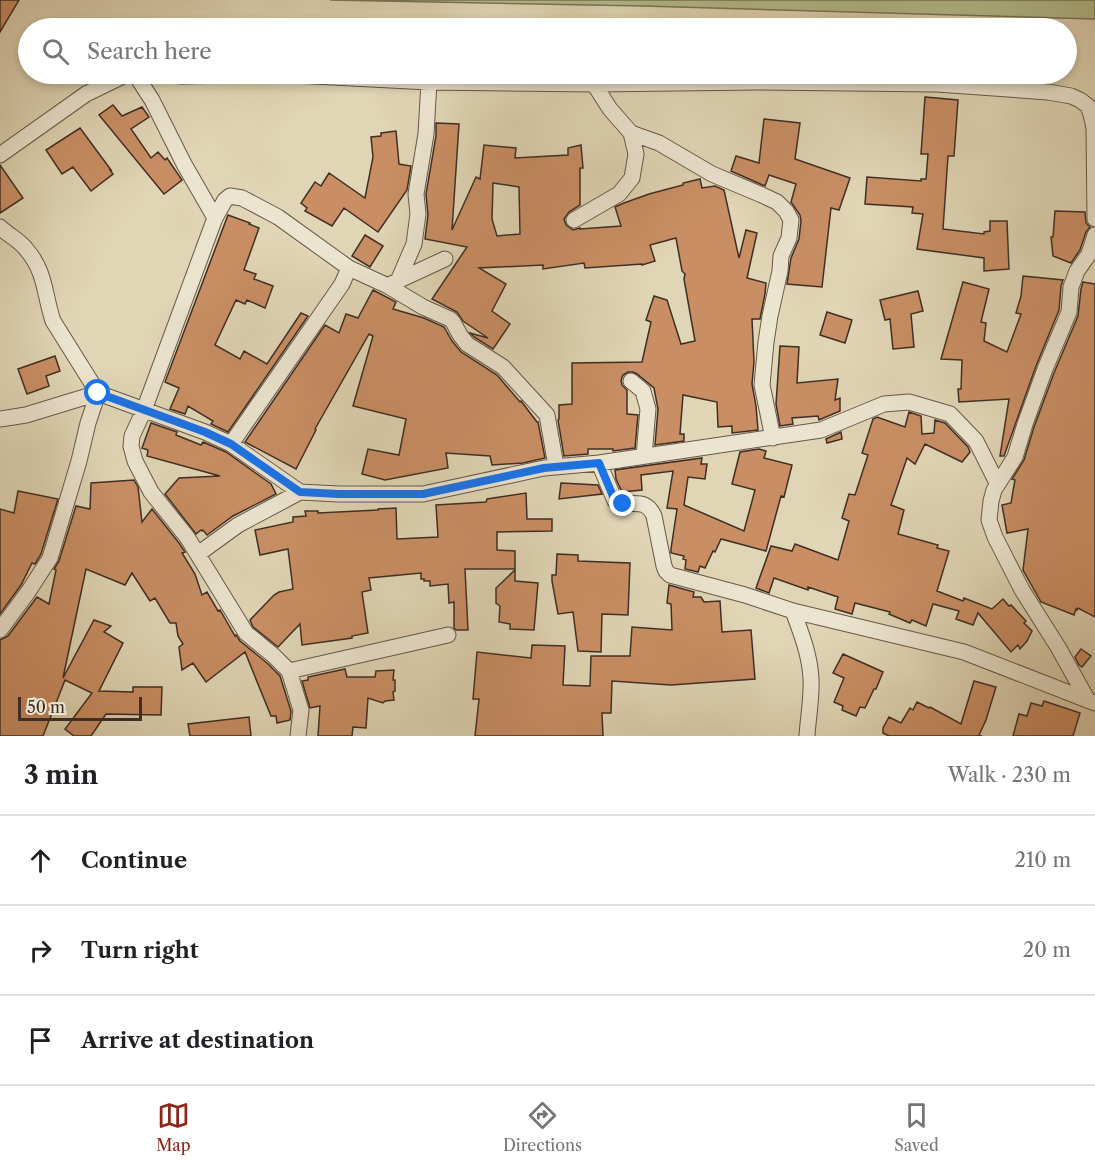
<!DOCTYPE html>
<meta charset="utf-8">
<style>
body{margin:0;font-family:"Libre Caslon Text",serif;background:#f6f6f6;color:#202124}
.scale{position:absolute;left:18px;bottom:15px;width:124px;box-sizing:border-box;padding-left:6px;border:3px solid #3f2e25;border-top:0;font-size:16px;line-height:21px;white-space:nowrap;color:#3f2e25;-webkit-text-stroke:4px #ebe4cf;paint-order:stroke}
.stop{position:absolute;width:18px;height:18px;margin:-14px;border:4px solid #1a73e8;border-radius:50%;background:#fff}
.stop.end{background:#1a73e8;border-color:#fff;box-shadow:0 2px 6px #0008}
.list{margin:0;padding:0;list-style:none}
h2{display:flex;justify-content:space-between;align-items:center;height:78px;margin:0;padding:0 24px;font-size:26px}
h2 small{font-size:20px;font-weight:400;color:#757577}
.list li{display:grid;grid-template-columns:39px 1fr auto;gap:18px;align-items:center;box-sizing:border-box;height:90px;padding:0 24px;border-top:2px solid #e0e0e0}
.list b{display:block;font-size:22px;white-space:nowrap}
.list em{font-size:20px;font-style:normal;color:#757577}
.icon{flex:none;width:33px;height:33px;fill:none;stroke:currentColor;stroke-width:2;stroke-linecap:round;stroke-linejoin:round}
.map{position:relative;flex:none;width:1095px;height:736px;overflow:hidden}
.search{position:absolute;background:#fff;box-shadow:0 3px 9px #0003;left:18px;right:18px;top:18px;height:66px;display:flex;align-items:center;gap:15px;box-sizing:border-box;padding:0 21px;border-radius:33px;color:#757577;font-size:22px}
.sheet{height:348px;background:#fff}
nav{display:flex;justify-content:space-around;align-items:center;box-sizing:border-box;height:84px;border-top:2px solid #e0e0e0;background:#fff;font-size:16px;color:#757577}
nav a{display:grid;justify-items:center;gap:3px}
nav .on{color:#8f2418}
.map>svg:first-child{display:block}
</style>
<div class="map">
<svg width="1095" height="736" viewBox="0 0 1095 736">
<rect width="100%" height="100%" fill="#e0d5b5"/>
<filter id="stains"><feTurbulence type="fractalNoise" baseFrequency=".00333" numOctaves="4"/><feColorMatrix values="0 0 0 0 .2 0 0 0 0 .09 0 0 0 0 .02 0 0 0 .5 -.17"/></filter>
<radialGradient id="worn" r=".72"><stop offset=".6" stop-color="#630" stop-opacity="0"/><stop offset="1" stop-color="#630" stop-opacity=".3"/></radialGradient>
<path fill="#b3bd8d" stroke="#797659" stroke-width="1.5" d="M330 0H1095V19L644 6Z"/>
<path fill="#c98e64" stroke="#3f2e25" stroke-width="1.5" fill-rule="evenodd" d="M0 0H19L0 32Z
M925 97 958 100 954 156H948L943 229 984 234V232L990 231V221H1007L1009 269 984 271V258L917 249 923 214 912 213 913 207 865 204 867 177 921 181V179H926L928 154H921Z
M113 105 122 116 142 107 149 117 131 129 151 158 158 152 165 160 167 158 182 180 164 194 99 115Z
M764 119 800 123 795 159 850 178 839 210 831 208 822 287 787 284 791 258 799 239 801 221 800 215 791 202 796 184 769 175 765 186 731 171 736 156 759 163Z
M436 123 459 124 452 230 476 177 480 179 484 145 516 148 515 158 568 155V148L581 145 583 168H580V205L569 212 564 219 566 225 573 230 580 228V229L621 226 615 207 624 203 649 194 683 185V183L700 179 702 188 715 186 724 190 739 258 746 230 757 233 747 278 766 283 765 294 760 319H752L754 362 752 384 756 406 758 430 732 433V426L718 427 717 402 683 395 680 434H684V441L655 445 658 409 654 388 637 374 633 372H628L623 375 621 380 622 385 627 390V414L638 415 635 448 613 451V449H588V454L564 456 558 420 559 419V405L572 404V363L642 362 651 322 646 320 654 296 667 300 681 344 695 341 684 279 685 274 682 271 676 238 650 245 655 261 642 265V264L585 268 584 263 543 269V265L479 268 506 284 492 311 510 324 493 349 474 337 470 333 488 338 463 321 457 312 432 299 467 247 425 239 428 215 426 194 436 136ZM493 183 519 187 520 234 497 236 492 219Z
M80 128 111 170H110L113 174 91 191 73 167 62 174 46 150Z
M396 131 399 164 411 166 407 190 378 232 344 208 332 226 305 211 307 208 301 203 315 182 321 186 329 173 365 198 373 157 371 137 381 136V133Z
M0 165 23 198 0 213Z
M1055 211 1085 212 1086 223 1090 227 1086 232 1080 250 1071 263 1053 256 1051 237H1053Z
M228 215 250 223 249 224 259 228 244 270 256 274 254 279 273 286 265 308 247 300 245 304 236 300 215 345 240 359 244 351 267 364 301 313 308 316 228 432 211 424 213 421 188 406 185 414 170 409 179 388 165 382Z
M365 235 383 246 370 267 352 256Z
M1023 276 1063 280 1061 286 1059 310 1036 366 1004 456H1000L1009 399 959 402 958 389H961L962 360 941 359 963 282 989 289 981 322 986 323 984 341 1007 352 1021 314 1016 313 1021 296Z
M1083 282 1095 284V617L1078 608 1077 610 1076 609 1074 615 1041 602 1023 570 1028 529 1007 533 1002 505 1011 503 1015 480 1012 479 1024 460 1034 427 1054 373 1078 316 1081 289Z
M373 290 396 302 393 309 424 318 444 327 452 341 461 352 497 375 520 402 521 401 537 422H538L545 458 523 463 492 465 490 456 446 453 448 468 385 480 362 474 368 449 399 455 406 419 353 406 373 336 369 334 315 429 316 430 296 469 245 442 325 325 339 333 346 314 358 318Z
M918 291 923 311 911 314 914 347 893 349 890 319 885 320 880 300Z
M827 312 852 320 845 343 820 335Z
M780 346 799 347 797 383 838 379 835 400 840 398V411L819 420 818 416 792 418 793 424 780 426 776 404Z
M55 356 60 371 46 376 49 386 27 394 18 369Z
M909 412 921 416 922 434 934 433 935 420 945 423 968 447 970 452 962 462 925 444 915 464 907 458 891 505 904 510 898 534 938 545 937 548 949 551 937 591 963 601 964 598 992 609 1003 599 1009 606 1011 605 1026 621 1024 623 1032 631 1027 641 1020 649 1018 645 1011 652 978 613 973 625 956 619 959 611 933 604 926 626 912 620 910 623 889 614 890 612 855 603 852 614 835 609 838 597 808 587V590L774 578 769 593 756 588 771 546 792 551 795 544 838 560 849 521 842 518 849 494 855 495 868 455 862 453 873 419 877 417 905 427Z
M151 423 177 432 176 435 201 445 203 442 226 452 271 484 276 494 233 516 207 535 203 530 202 531 201 530 196 534 165 494 179 478 220 476 147 456 148 450 142 448Z
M841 432 842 439 827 443 826 439Z
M759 449 766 451 764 458 792 465 784 497 781 496 766 551 721 539 715 552 713 551 705 568 700 566 698 572 685 569 686 560 683 559 684 556 671 553V549L677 509 667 508 673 471 641 475 642 490 622 492 616 479 615 470 702 458 701 464H707L705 479 688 477 684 505 744 531 755 490 732 484 740 452Z
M134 480 138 487 142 522 152 509 179 543 185 552 182 553 195 574 202 595 207 592 218 611 220 610 235 636 236 635 240 641 267 663 280 676 291 711 290 720 277 723 276 716H271L245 652 206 682 193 663 182 670 179 647 183 644 178 636 176 623H170L155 598 150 601 132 573 125 585 86 569 63 678 94 620 111 626 104 632 123 643 99 691 133 692V687H162L161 715 106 714 91 736H74L65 729 92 693 65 680 43 736H0V640L8 636 37 597 49 604 56 570 54 569 59 561 76 506 90 509 91 483Z
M561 483 598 485 602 494 559 499Z
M18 491 58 499 41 554 35 564 32 563 21 585 0 614V509L14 513Z
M526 493 527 519H552V531L497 532V550L515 551V569H465L468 630H456L454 628V602L449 603 448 584 430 586V581H424V579H421V573L369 578 371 590 362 592 368 633 352 636V638L302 645 300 624 278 647 253 627 250 620 274 595 279 592 293 589 288 549 260 555 255 530 293 522V517L306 516 305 511H318V513L378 510V509L396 508 397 539 438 537 436 505 486 502 487 499Z
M557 554 578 555V561L630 563 628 615 602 614 601 652 578 651 573 612 558 614 552 581V575H556Z
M515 570V581L538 583 534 630 510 629V624L499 622 500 606 496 603V588Z
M669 585 694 592 693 597H701L704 602 720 601 722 632 751 630 755 679 671 685 612 681 611 713H602L603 736H475L479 699H473L477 652 531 658 532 645 565 646 563 685 590 686 591 656H630L632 627 672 630 671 604 667 603Z
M1081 649 1091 656 1082 667 1079 665 1075 657Z
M843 654 883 672 876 689H874L865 708 860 707 856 716 842 710 843 706 834 702 844 678 833 673Z
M345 669 347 677H375L376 671 394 670 393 680H395V691L393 692 394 700 385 701 383 703 368 698 366 728 353 727 352 736H318L320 706 310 708 302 681 308 680V677Z
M974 681 996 687 986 720 979 735 982 736H889L883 733V728L889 717 901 723 910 708 913 710 917 702 929 708 930 707 961 724Z
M1044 701 1080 713 1073 736H1013L1019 714 1027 716 1031 703 1042 706Z
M249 717 251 736H190L188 724Z"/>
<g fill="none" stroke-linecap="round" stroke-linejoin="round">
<g stroke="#675849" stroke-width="17">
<path id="street" d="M135 74 152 100 184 164 215 218
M160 74 182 76 275 74 429 82 594 84 755 82 937 84 1048 92 1071 96 1080 100 1088 106 1091 114 1094 128 1095 219
M594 84 610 109 631 133 659 143 712 174 762 195 777 202 786 211 791 220 789 238 781 256 780 271 770 316 766 342 762 385 773 438
M0 155 86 94 127 74
M574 220 619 194 632 178 636 154 631 133
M0 227C8 235 19 240 26 249 46 272 44 294 53 321L98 393
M398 281 414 244 418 214 416 194 426 134 429 82
M393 283 445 259
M631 381 643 391 648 409 644 456
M0 419 26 415 98 393 205 432 231 444 300 492 339 494H423L544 468 599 463 821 430 884 404 909 402 950 414 976 441 997 483
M231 444 342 284 349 268
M599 463 615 501C632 508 645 496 654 516L664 566 666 571 670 575 745 595 793 611 964 652 1095 703
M198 554 238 525 300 492
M793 611C801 633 810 655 811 679 812 698 808 718 807 736
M0 630 28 592 50 558 79 461 88 423 98 393
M289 671 448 635
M1087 699 1058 647 1022 590 995 537 989 520 991 501 994 490 1015 457 1025 424 1045 369 1069 312 1071 287 1077 271 1089 254 1095 235
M298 736 301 710 289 671 274 656 246 633 187 537 151 492 135 461 131 446 132 436 144 410 215 218 225 200 230 196 242 198 278 217 349 268 388 286 423 307 450 319 453 322 460 335 467 344 503 367 547 415 556 466"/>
</g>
<use href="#street" stroke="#ebe4cf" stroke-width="15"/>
</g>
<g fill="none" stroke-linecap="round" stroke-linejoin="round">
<path stroke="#1a73e8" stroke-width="8" d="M98 393 205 432 231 444 300 492 339 494H423L544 468 599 463 615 501 623 504"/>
</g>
<rect width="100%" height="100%" filter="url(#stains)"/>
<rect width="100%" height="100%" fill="url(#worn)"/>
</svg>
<div class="scale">50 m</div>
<div class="stop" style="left:98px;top:393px"></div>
<div class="stop end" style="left:623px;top:504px"></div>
<div class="search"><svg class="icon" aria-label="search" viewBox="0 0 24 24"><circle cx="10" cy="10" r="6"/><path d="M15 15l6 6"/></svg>Search here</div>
</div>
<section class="sheet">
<h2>3 min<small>Walk · 230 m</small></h2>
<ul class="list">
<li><svg class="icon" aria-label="ahead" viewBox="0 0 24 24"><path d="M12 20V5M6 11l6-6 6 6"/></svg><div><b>Continue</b></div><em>210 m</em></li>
<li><svg class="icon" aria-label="right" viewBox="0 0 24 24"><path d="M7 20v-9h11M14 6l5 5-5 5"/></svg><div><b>Turn right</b></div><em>20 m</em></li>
<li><svg class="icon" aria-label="arrive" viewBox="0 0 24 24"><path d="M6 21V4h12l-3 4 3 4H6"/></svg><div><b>Arrive at destination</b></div></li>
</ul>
</section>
<nav>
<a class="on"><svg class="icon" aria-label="map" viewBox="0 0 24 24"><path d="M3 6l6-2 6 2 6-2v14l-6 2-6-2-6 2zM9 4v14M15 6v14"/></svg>Map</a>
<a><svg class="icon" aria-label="directions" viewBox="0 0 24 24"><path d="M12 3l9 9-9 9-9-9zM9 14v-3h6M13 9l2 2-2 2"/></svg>Directions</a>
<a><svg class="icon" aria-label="saved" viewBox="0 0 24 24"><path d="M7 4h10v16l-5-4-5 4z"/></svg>Saved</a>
</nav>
